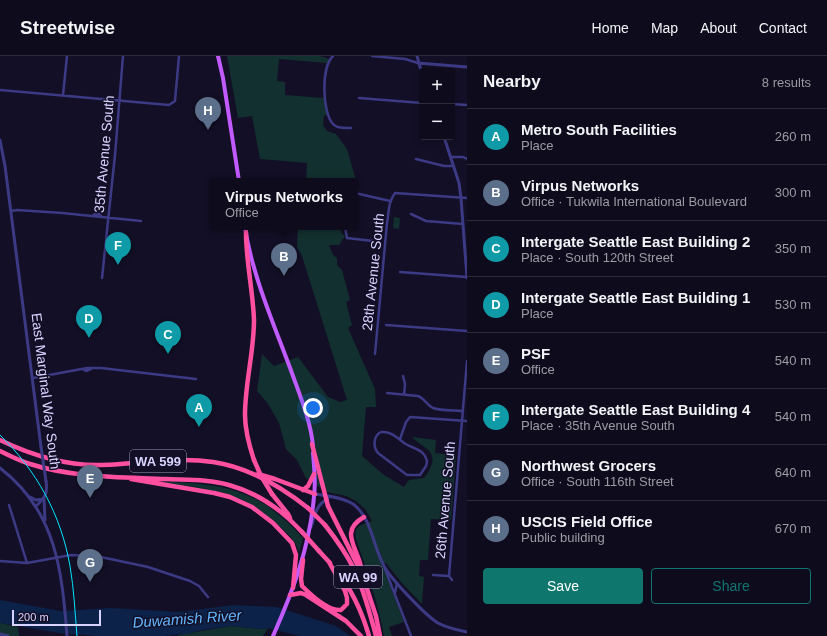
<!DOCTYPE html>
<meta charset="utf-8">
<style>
body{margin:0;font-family:Arial,sans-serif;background:#171425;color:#f1f3f6}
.controls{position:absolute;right:12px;top:12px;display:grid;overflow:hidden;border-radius:4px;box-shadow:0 2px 6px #0003}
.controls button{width:36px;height:36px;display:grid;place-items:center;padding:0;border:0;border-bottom:1px solid #2e2b3b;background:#0e0b1c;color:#f1f3f6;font:20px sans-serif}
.scale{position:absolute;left:12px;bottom:10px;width:89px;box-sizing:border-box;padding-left:4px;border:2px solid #d9d4ff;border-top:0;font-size:11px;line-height:14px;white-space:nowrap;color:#d9d4ff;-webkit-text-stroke:3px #130f26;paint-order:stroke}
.you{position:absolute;left:313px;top:352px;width:14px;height:14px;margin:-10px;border:3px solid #fff;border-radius:50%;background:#1a73e8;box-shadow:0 0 0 6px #1a73e833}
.badge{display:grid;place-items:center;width:26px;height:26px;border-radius:50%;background:#0f766e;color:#fff;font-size:13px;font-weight:700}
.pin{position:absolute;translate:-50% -33px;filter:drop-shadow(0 1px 2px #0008)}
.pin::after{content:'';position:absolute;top:21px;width:14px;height:12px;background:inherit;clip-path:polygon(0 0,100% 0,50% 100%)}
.popup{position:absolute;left:210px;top:122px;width:148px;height:52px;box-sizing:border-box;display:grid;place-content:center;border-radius:4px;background:#0e0b1c;filter:drop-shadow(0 1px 3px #0005);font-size:13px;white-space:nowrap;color:#9b9ba3}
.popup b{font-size:15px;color:#f1f3f6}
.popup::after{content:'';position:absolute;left:50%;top:100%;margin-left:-8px;border:8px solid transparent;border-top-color:#0e0b1c}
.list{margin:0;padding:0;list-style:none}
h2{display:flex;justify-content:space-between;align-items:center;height:52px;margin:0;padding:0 16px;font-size:17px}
h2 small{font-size:13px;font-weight:400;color:#9b9ba3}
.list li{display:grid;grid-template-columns:26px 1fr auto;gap:12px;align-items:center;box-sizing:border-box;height:56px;padding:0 16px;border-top:1px solid #2e2b3b}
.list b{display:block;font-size:15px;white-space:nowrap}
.list p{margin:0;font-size:13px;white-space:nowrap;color:#9b9ba3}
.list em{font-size:13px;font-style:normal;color:#9b9ba3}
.actions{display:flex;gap:8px;padding:12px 16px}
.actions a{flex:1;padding:9px 0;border:1px solid #0f766e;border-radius:4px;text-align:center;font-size:14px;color:#0f766e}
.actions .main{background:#0f766e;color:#fff}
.map{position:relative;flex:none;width:467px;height:580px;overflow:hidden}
header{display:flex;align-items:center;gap:24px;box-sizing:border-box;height:56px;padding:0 20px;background:#0e0b1c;border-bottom:1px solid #2e2b3b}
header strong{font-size:19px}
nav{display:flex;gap:22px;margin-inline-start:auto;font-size:14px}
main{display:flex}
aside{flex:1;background:#0e0b1c}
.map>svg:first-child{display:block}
</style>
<header>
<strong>Streetwise</strong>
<nav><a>Home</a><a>Map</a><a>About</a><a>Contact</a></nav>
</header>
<main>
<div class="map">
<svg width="467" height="580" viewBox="0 0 467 580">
<rect width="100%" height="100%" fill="#130f26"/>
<path fill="#12302f" d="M227 0H320L329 3 327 7 279 3 277 25 285 26V39L324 42 328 58 324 60 323 69 327 75 336 78 347 93 359 135H355V125H306L307 107 260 103 252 60 238 62Z
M394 161 400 162 399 173 393 172Z
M298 171H340L342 178 345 180 339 189H329L333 199 337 202V209L342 214 350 244 346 246 352 269 348 272 375 333 376 351H366L362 400 384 419 404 431 409 424 424 422C430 414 438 401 427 393 422 389 417 386 412 381L436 384 435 397 456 399 451 464 431 463 428 504H420L419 520 424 521 422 548 401 526 386 507 382 508 404 566 389 571 392 580H384C378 547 367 515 356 483 353 468 361 470 372 465L365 453 356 445 346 440 327 436 306 422 297 404 286 393 279 367 268 348 257 335 262 298 274 310 298 301 328 341 340 346 347 344 302 200 297 191Z
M160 425C226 429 256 431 303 482L299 497C296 484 287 477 277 468 248 443 231 437 194 431 183 429 171 429 160 425Z
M0 567 18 571 19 580H0Z
M231 570 262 573 268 572 263 580H178V579Z"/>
<path fill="#0c2248" d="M0 544 61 555 111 552 179 556 234 549 277 551 336 570 350 580H300L268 572 262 573 231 570 203 574 186 578 163 580H97L59 577 0 567Z"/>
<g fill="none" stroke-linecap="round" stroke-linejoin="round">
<path stroke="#3d3a85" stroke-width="2.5" d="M333 0C321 11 322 56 333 68 337 73 346 72 351 72
M372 0 405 3 418 7
M0 34 169 49 175 45 179 0
M63 39 67 0
M359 42 422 47
M452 48 467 49
M451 101H463L467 103
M416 103 444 110H454
M355 137 390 145
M11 155 17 154 62 157 141 165
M411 158 426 165 463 168
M93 160 95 158H99L101 160
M345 171 347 182 373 185
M400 216 467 221
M102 222 115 99 123 0
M386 269 467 275
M375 298 387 167C389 157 388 146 395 137L467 142
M84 314 86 315 91 313
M403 320 405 328 404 339
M33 322 87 312H101L196 323
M387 337 418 340C424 342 427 349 433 352 441 355 454 354 463 355
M381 376C391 375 396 381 404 387 413 393 425 393 427 406L426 410 420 419H407L378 397C373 391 373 380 381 376Z
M400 383 406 366 410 361 467 365
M9 449 27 507
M0 505 27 507 71 499 96 500 148 511 190 525 199 530 208 541
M385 513 411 580
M433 519 449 520
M452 524 449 520 467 305
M395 537 397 527"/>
<path stroke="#3d3a85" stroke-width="3" d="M417 0 422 18
M418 7 467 11
M444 81 459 127 461 142 467 222
M0 84 5 110 41 391
M0 412C56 455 62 514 67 580
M315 438C327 440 342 441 353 448 372 462 373 491 384 510 390 522 426 560 438 567 447 572 457 574 467 576
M30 441 36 444 44 443
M44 443 45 464
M36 450C45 442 48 437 46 425
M311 471C315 460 316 448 328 443
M0 578 8 580"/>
<path stroke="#c25bff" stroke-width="4" d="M218 0 223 22 239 125
M245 171C252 220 276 273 293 320 301 342 311 367 313 390
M273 580C293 535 310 490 314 440 316 426 314 411 313 397"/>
<path stroke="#ff4fa3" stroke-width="4.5" d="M246 176C246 206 253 235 254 264 254 296 245 327 245 359 245 374 249 389 254 404
M0 384C31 399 62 409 97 409 135 409 174 400 213 406 248 411 280 430 308 452
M312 388 322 427
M0 395C10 400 20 405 30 408 74 422 121 421 166 423 187 424 209 423 229 429 258 437 282 454 302 476
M258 418 275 423 315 438
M131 423 214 437 230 441 252 451 273 467 292 487 296 499 293 532
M303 434 308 430 314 418
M272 438 288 458 290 462
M328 450 362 518 376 560 380 580
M325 469C336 483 346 497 354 513 364 534 370 558 376 580
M319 495 330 507
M303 504 301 523 302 530C311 539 329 555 341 554L347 548V542L345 535 329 506
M361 511C357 491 339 475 364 461
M337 516C353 535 362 556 369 580
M290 539 301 537 306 539 346 565 361 580"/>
<path stroke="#00e5ff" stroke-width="1" d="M0 379C37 415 61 459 70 510 74 533 75 557 77 580"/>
<path stroke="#3d3a85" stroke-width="3" d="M41 391 46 425"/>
<path stroke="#ff4fa3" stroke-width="4.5" d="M254 404 261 420 272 438
M322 427 328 450
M308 452 325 469
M302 476 319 495"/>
</g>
<g text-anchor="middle" stroke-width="3" stroke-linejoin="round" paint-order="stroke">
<g fill="#130f26" stroke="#9e99be" stroke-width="1">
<rect x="130" y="394" width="56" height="22" rx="3"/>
<rect x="334" y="510" width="48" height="22" rx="3"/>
</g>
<g font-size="13" font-weight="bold" fill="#d9d4ff">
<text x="158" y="410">WA 599</text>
<text x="358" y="526">WA 99</text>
</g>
<g font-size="14" fill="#d9d4ff" stroke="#130f26">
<text transform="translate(104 98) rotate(-85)" y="5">35th Avenue South</text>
<text transform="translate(373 216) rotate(-84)" y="5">28th Avenue South</text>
<text transform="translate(46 335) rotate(83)" y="5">East Marginal Way South</text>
<text transform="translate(445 444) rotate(-85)" y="5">26th Avenue South</text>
</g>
<g font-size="15" font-style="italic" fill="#62b6ff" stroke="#130f26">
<text transform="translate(187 563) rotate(-4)" y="5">Duwamish River</text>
</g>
</g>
</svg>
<div class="controls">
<button>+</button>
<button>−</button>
</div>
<div class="scale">200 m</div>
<div class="you"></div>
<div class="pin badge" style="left:199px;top:371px;background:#0f9aa8">A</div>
<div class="pin badge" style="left:284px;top:220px;background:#5c6f8a">B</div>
<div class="popup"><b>Virpus Networks</b>Office</div>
<div class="pin badge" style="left:168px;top:298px;background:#0f9aa8">C</div>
<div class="pin badge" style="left:89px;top:282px;background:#0f9aa8">D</div>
<div class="pin badge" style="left:90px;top:442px;background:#5c6f8a">E</div>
<div class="pin badge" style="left:118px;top:209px;background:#0f9aa8">F</div>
<div class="pin badge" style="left:90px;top:526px;background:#5c6f8a">G</div>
<div class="pin badge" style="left:208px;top:74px;background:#5c6f8a">H</div>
</div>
<aside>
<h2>Nearby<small>8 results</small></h2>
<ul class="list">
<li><span class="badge" style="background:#0f9aa8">A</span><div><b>Metro South Facilities</b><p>Place</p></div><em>260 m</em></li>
<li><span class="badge" style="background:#5c6f8a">B</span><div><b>Virpus Networks</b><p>Office · Tukwila International Boulevard</p></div><em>300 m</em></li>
<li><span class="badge" style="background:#0f9aa8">C</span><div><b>Intergate Seattle East Building 2</b><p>Place · South 120th Street</p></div><em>350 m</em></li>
<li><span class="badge" style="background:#0f9aa8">D</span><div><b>Intergate Seattle East Building 1</b><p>Place</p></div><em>530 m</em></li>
<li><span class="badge" style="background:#5c6f8a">E</span><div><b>PSF</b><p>Office</p></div><em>540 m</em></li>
<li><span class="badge" style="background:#0f9aa8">F</span><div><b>Intergate Seattle East Building 4</b><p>Place · 35th Avenue South</p></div><em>540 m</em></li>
<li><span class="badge" style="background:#5c6f8a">G</span><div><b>Northwest Grocers</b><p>Office · South 116th Street</p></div><em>640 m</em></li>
<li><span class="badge" style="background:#5c6f8a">H</span><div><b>USCIS Field Office</b><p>Public building</p></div><em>670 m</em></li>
</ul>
<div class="actions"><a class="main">Save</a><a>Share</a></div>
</aside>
</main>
